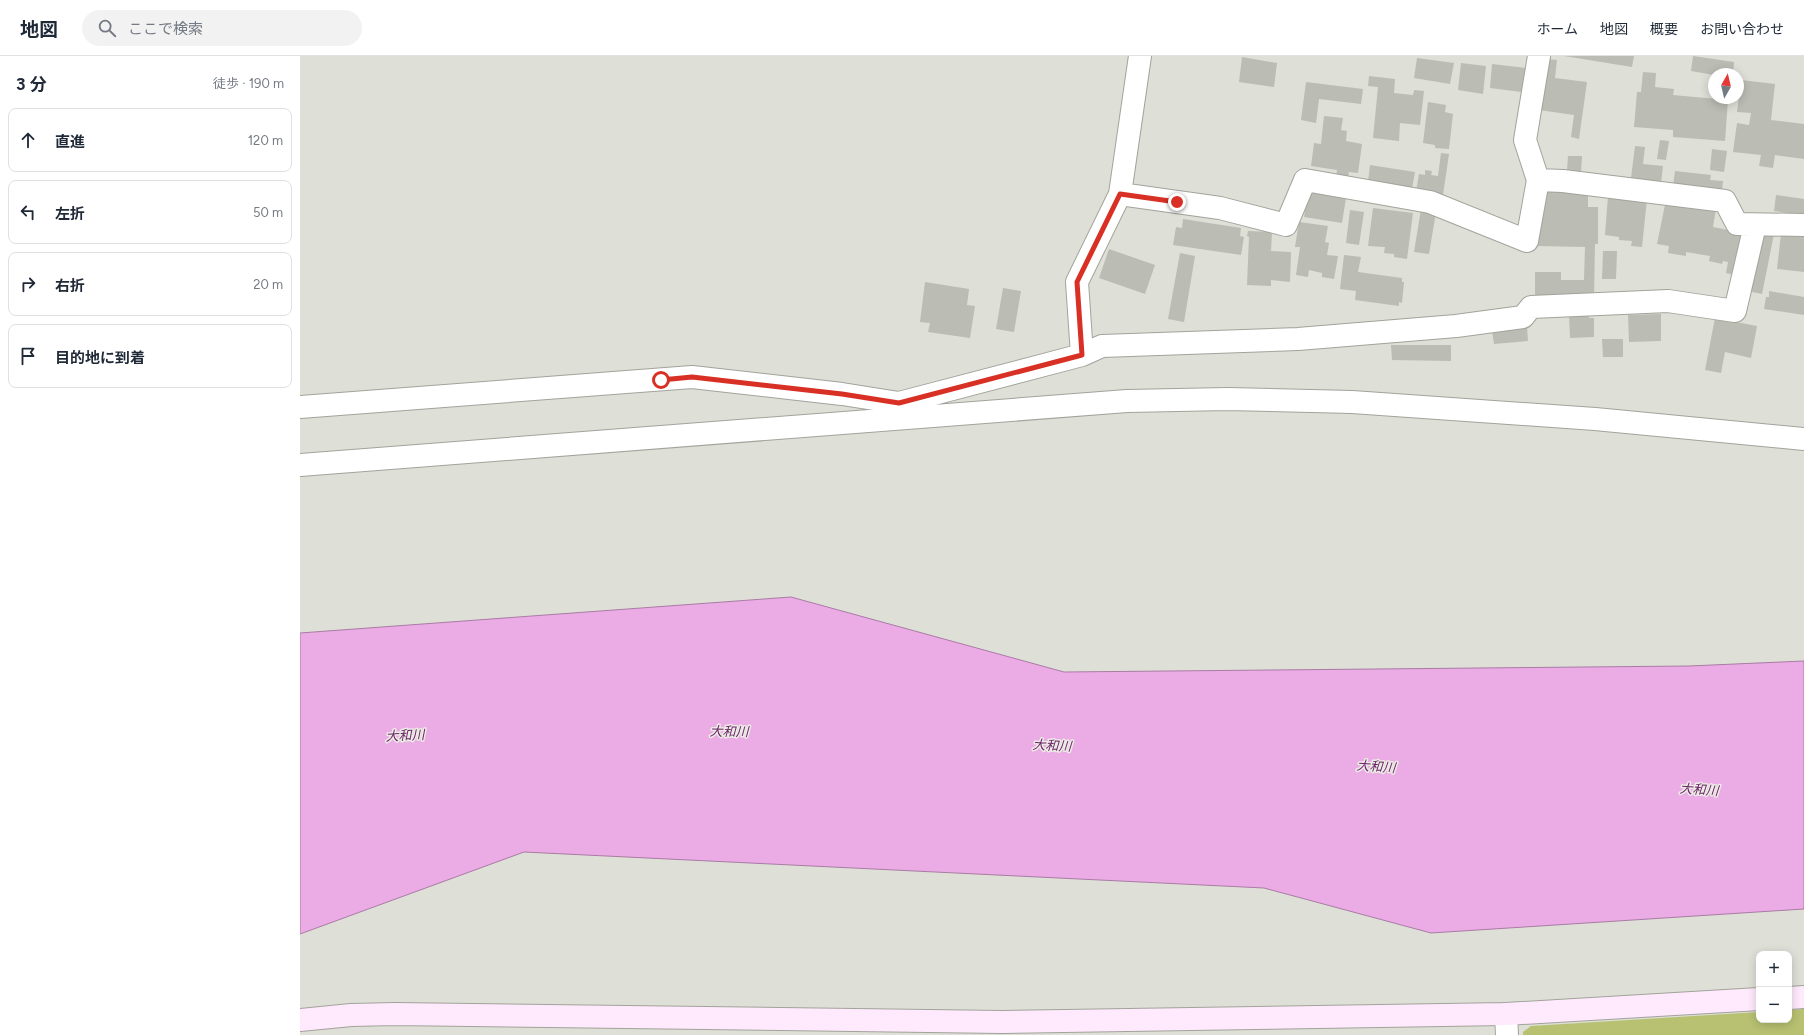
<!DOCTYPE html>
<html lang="ja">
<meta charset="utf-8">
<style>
body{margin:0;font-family:Figtree,"Noto Sans JP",sans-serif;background:#f2f2f3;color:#1f2937}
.controls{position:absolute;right:12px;bottom:12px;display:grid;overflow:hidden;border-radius:8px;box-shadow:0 2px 10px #0003}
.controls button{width:36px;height:36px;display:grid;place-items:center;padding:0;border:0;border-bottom:1px solid #e0e1e3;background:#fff;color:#1f2937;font:20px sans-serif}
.compass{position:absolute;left:1408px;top:12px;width:36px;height:36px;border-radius:50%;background:#fff;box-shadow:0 2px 10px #0003;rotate:8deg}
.stop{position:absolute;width:12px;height:12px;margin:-9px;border:3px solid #d93025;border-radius:50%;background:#fff}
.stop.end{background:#d93025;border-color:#fff;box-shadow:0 1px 4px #0008}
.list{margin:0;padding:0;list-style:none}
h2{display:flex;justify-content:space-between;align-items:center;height:52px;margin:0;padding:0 16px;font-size:17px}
h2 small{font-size:13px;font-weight:400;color:#747a83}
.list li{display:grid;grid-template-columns:26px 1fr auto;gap:12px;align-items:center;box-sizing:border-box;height:64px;margin:0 8px 8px;padding:0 8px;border:1px solid #e0e1e3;border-radius:8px}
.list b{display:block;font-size:15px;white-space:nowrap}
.list em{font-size:13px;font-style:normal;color:#747a83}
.icon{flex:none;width:22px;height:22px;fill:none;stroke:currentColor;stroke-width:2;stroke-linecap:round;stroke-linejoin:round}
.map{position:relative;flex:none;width:1504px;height:979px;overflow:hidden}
header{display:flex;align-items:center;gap:24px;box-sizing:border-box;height:56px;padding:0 20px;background:#fff;border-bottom:1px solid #e0e1e3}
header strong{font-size:19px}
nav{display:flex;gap:22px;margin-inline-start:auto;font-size:14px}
.search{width:280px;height:36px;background:#f2f2f3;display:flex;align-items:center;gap:10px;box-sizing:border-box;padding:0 14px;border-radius:22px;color:#747a83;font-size:15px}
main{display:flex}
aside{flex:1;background:#fff}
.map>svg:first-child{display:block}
</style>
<header>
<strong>地図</strong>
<div class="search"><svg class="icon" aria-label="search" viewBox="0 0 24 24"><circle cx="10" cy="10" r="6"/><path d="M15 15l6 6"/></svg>ここで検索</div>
<nav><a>ホーム</a><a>地図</a><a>概要</a><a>お問い合わせ</a></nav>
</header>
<main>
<aside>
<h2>3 分<small>徒歩 · 190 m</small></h2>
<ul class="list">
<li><svg class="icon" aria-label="ahead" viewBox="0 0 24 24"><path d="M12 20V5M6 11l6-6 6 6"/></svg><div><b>直進</b></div><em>120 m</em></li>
<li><svg class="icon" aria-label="left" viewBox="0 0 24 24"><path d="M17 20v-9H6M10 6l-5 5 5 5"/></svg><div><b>左折</b></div><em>50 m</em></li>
<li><svg class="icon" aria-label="right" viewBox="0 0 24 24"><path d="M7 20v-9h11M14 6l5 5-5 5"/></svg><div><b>右折</b></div><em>20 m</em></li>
<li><svg class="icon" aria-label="arrive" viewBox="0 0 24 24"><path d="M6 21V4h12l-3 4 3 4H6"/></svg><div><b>目的地に到着</b></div></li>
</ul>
</aside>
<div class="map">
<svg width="1504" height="979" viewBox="0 0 1504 979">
<rect width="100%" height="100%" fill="#dedfd7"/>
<path fill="#b7c171" d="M1504 953V979H1223V976L1231 970 1459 956V964H1489V954Z"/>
<path fill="#ebabe5" stroke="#a97ca4" d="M491 541 764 616 1389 610 1504 605V853L1131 877 964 832 224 796 0 878V577Z"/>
<path fill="#bbbcb4" d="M1264 0H1334L1332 11Z
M1393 0 1434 6 1433 18 1414 19 1391 15Z
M942 1 977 7 974 31 939 26Z
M1117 2 1154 7 1150 28 1114 22Z
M1246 3 1257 4 1255 22 1287 26 1279 83 1271 81 1274 59 1239 54Z
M1161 7 1186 10 1183 38 1158 34Z
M1192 8 1227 12 1217 68 1221 36 1190 32Z
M1343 16 1356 17 1355 31 1374 33 1373 39 1428 44 1425 85 1373 81V74L1334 71 1337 36H1341Z
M1069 20 1095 23 1094 37 1113 39 1114 34 1124 35 1120 69 1100 67 1099 85 1073 82 1078 31 1068 30Z
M1441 24 1475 28 1471 64 1504 68V103L1475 99 1473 112 1459 110 1461 99 1433 96 1437 67 1449 69 1451 57 1437 56Z
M1006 26 1063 33 1061 48 1019 43 1016 67 1001 64Z
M1128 46 1146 49 1145 56 1153 58 1149 93 1135 92V89L1123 87Z
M1024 60 1043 62 1041 74 1047 75 1046 85 1062 88 1058 117 1049 116 1048 121 1036 120 1037 114 1011 110 1014 87 1021 88Z
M1360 84 1369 85 1366 104 1357 103Z
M1335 90 1345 91 1343 108 1363 110 1361 127 1331 122Z
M1412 93 1427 95 1424 116 1410 114Z
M1141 97 1149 98 1143 139 1116 135 1119 118 1125 119V114L1132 115 1131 119 1138 120Z
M1268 100H1282L1281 116 1267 115Z
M1070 109 1115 116 1112 133 1068 126Z
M1375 115 1411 119 1410 124 1423 125 1422 135 1373 130Z
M1239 134H1288V151H1298V188H1295L1294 241 1235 240V216H1261V224H1284L1285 191 1238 190Z
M1008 136 1046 142 1042 167 1004 161Z
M1476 139 1504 143V159L1474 155Z
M1308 140 1347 143 1342 191 1331 190 1332 185 1319 184V181L1305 179Z
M1366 144 1416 153 1413 171 1443 177 1435 219 1426 217 1428 206 1423 205 1422 208 1409 205 1410 200 1386 196V200L1368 197 1369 190 1357 188Z
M1073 152 1113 157 1107 203 1094 201V198L1084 197 1085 191 1068 190Z
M1121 153 1136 156 1129 198 1114 196Z
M1050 154 1064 156 1059 189 1046 187Z
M883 163 941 172 940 180 944 181 941 199 873 189 876 171 882 172Z
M999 166 1028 170 1025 186 1029 187 1027 199 1038 200 1034 223 1022 221V217L1009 214 1008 221 996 219 1000 191H995Z
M948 175 972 176 971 195 991 196 990 226 971 224V230L947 229 949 181 947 180Z
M1460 176 1474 178 1462 238 1448 235Z
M1481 178 1504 181V216L1477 213Z
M809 193 855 209 845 238 799 222Z
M1303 195H1317L1316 223H1302Z
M880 197 895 200 884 266 868 263Z
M1044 199 1061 201 1058 216 1102 222V226H1104L1102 247 1099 246V250L1055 244 1056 235 1040 233Z
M625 226 669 233 667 249 675 250 670 282 628 276 630 267 620 266Z
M703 232 721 235 714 276 696 273Z
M1469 235 1504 241V259L1464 253 1466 241H1469Z
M1289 258V262H1294V281L1270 282 1269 259Z
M1361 258V285L1329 286 1328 259Z
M1415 262 1457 270 1451 302 1425 296 1421 317 1405 314Z
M1227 271 1228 285 1194 288 1192 275Z
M1302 283H1323V301H1303Z
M1091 289H1151V305L1092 304Z"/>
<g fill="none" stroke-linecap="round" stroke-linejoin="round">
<g stroke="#a2a39b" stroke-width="24">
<path id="street" d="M1238 124 1263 125 1425 145 1437 168 1504 169
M820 138 920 152 986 169 1005 124 1130 146 1227 185 1238 124 1225 84 1239 0
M782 299 802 290 998 283 1156 270 1223 261 1231 251 1368 245 1435 255 1455 169
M0 351 392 321 542 338 599 347 782 299 777 226 820 138 840 0
M0 409 827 345 928 343 1052 346 1295 363 1504 383
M1206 958 1207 979"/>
</g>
<g stroke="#a2a39b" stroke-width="24">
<path id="secondary" d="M1489 942 1504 941
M0 964 51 959 95 958 702 966 1206 958 1459 943"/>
</g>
<use href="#street" stroke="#fff" stroke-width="22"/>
<use href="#secondary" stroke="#ffeafd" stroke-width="22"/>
</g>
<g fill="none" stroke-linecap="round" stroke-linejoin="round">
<path stroke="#d93025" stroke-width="5" d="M361 324 392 321 542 338 599 347 782 299 777 226 820 138 877 146"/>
</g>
<g text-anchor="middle" stroke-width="3" stroke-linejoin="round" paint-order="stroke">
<g font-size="13" font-style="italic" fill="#6d2369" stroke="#ebece4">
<text transform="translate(429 675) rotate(1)" y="5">大和川</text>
<text transform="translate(105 679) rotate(-3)" y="5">大和川</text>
<text transform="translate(752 689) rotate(3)" y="5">大和川</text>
<text transform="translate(1076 710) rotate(4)" y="5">大和川</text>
<text transform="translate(1399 733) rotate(4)" y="5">大和川</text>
</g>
</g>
</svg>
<div class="controls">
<button>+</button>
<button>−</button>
</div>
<svg class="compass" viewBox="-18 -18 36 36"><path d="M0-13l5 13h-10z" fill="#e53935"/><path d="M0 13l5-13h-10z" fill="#747a83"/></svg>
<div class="stop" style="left:361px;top:324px"></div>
<div class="stop end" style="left:877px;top:146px"></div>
</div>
</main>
